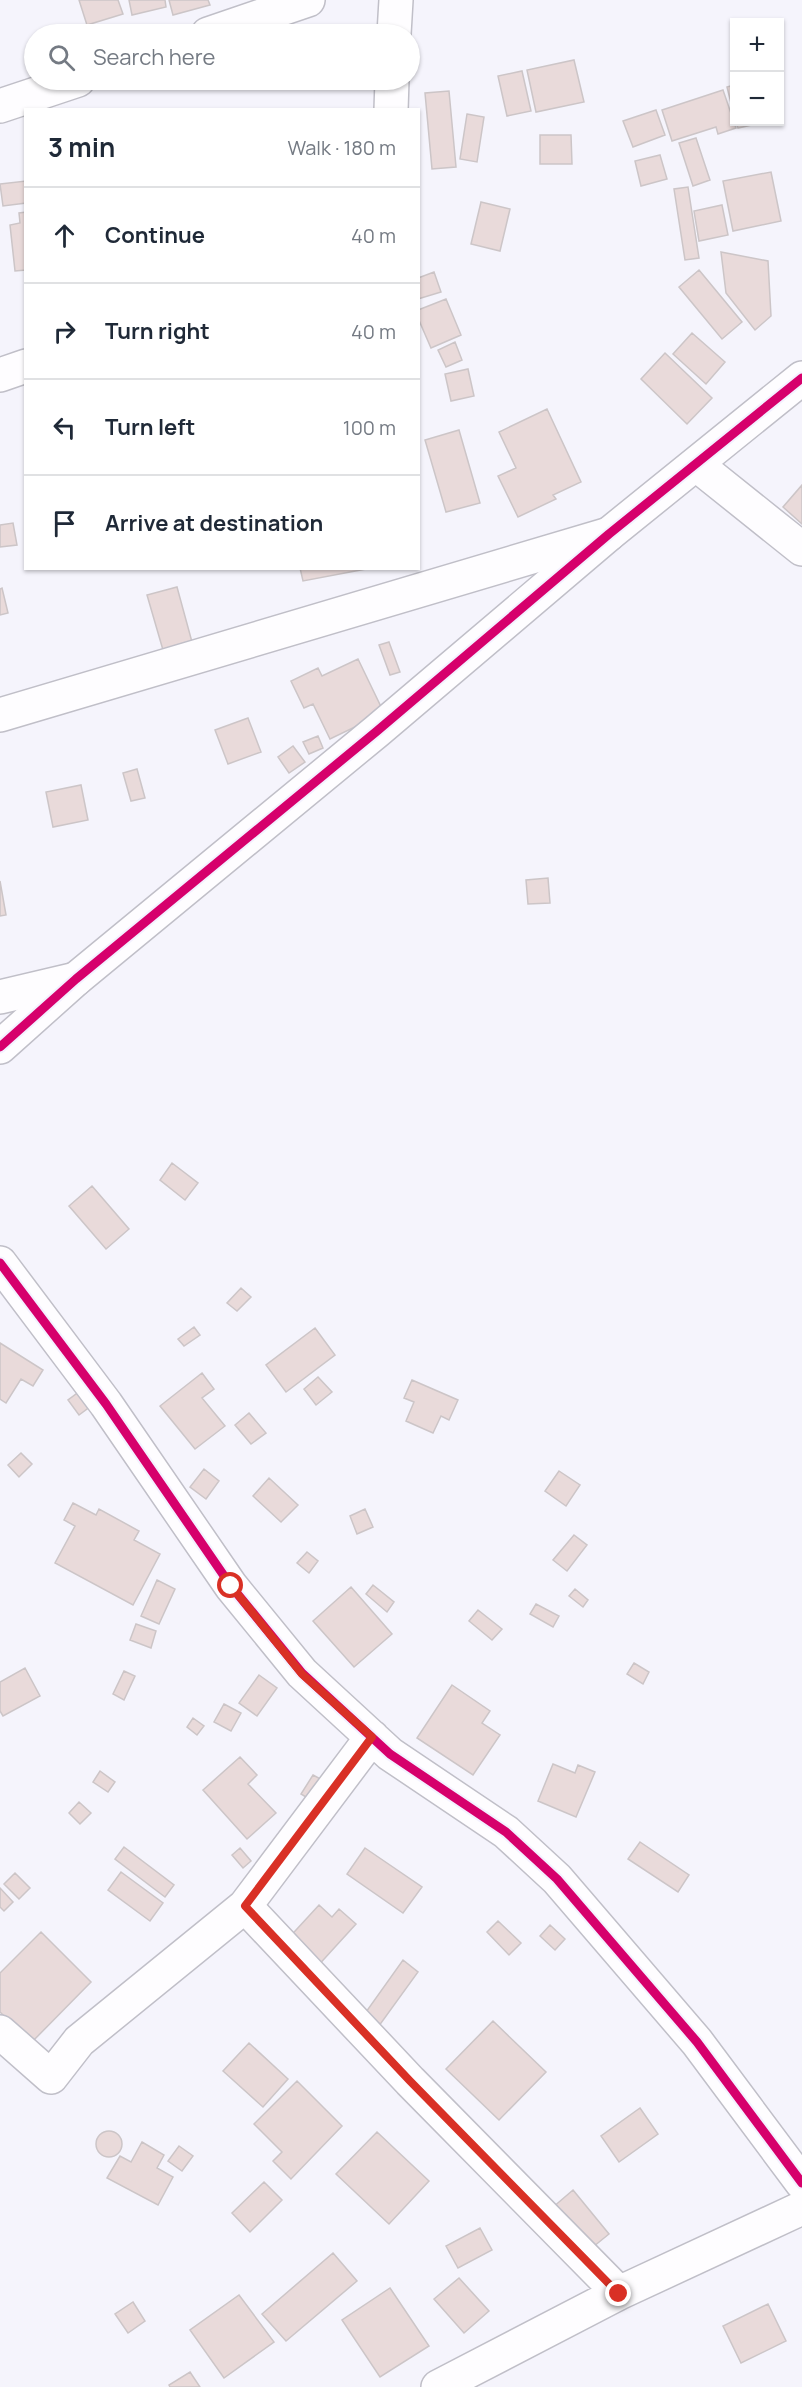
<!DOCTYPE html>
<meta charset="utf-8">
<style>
body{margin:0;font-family:Manrope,sans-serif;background:#f2f2f3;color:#1f2937}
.controls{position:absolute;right:18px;top:18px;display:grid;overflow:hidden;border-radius:0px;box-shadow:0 2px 4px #0004}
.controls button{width:54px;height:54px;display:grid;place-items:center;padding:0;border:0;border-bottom:2px solid #e0e1e3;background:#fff;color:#1f2937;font:30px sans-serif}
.stop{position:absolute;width:18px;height:18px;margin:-14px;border:4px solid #d93025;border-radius:50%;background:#fff}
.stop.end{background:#d93025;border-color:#fff;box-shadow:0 2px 6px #0008}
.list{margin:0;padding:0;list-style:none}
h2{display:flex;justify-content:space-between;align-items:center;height:78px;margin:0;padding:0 24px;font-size:26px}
h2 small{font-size:20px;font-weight:400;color:#747a83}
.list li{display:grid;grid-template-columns:39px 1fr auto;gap:18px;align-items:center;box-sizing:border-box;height:96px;padding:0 24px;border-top:2px solid #e0e1e3}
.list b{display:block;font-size:22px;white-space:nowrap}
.list em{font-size:20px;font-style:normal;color:#747a83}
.icon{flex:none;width:33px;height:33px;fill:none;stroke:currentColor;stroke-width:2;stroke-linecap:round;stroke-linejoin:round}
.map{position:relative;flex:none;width:802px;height:2387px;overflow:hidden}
.search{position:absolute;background:#fff;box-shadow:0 2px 4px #0004;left:24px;top:24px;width:396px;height:66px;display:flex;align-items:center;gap:15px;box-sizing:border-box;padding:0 21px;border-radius:33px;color:#747a83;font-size:22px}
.panel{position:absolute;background:#fff;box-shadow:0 2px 4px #0004;left:24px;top:108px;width:396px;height:462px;border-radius:0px}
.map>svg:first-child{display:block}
</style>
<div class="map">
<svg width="802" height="2387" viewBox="0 0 802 2387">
<rect width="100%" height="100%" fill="#f5f4fc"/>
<path fill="#e9dada" stroke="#ccc5c7" stroke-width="1.5" d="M79 0H118L123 14 87 25Z
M129 0H165L166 7 132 15Z
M169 0H208L210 5 173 15Z
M574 60 584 102 536 112 527 70Z
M522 71 531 111 507 116 498 76Z
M734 85V115L727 87Z
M723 90 736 128 718 134 716 127 672 141 662 110Z
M449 91 456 167 432 169 425 93Z
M656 110 665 135 633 147 623 121Z
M467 114 484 117 477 162 460 159Z
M736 122H765L738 128Z
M540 135H571L572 164H540Z
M696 138 710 180 693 186 679 143Z
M660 155 667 179 641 186 635 161Z
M771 172 781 221 733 231 723 181Z
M26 181V203L3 206 0 184Z
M688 187 699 258 685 260 674 189Z
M481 202 510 209 500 251 471 244Z
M722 205 728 235 699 241 694 211Z
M26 212V270L15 271 10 225 20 223 19 213Z
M721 252 768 261 771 316 755 330 726 293Z
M699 270 742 322 722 339 679 287Z
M434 272 441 292 418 299V278Z
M446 299 461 335 431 348 418 318V310Z
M692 333 725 362 706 384 673 354Z
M455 342 462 360 446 367 438 350Z
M665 353 712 398 687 424 641 379Z
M468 369 474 396 451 401 445 374Z
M547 409 581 482 553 495 556 499 518 517 498 476 516 468 499 432Z
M459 430 480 503 446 512 425 440Z
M802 485V524L783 507Z
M13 523 17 545 0 547V525Z
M300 568H365L366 569 303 581Z
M177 587 192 642 163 650 147 595Z
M2 588 8 613 0 615V589Z
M389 642 400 672 390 675 379 645Z
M358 659 384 713 330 739 313 704 304 708 291 681 318 668 322 676Z
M248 718 261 752 228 764 215 730Z
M318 736 323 748 309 754 303 742Z
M293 746 305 762 289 773 278 757Z
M137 769 145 798 131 801 123 773Z
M81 785 88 820 53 827 46 792Z
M548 878 550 903 528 904 526 880Z
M0 881 6 915 0 916Z
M172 1163 198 1183 185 1200 160 1180Z
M92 1186 129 1229 106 1249 69 1206Z
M241 1288 251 1297 237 1311 227 1303Z
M194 1327 200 1335 184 1346 178 1339Z
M315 1328 335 1355 286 1392 266 1365Z
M0 1343 43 1370 33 1386 21 1379 6 1403 0 1399Z
M202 1373 214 1389 202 1398 225 1426 195 1449 160 1406Z
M318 1377 332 1392 316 1405 304 1389Z
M412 1380 458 1400 449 1420 441 1416 433 1433 406 1421 414 1402 404 1398Z
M80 1391 91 1406 79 1415 68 1400Z
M249 1413 266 1433 251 1444 235 1425Z
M21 1453 32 1464 19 1477 8 1465Z
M204 1469 219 1481 206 1499 190 1487Z
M559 1471 580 1485 566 1506 545 1491Z
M269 1478 298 1505 281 1522 253 1496Z
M73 1503 96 1515 99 1509 139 1531 134 1540 160 1554 133 1605 55 1563 75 1526 64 1520Z
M365 1509 373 1527 357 1534 350 1516Z
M574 1535 587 1545 567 1571 553 1560Z
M307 1552 318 1561 309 1573 297 1563Z
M157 1580 175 1589 159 1624 141 1616Z
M373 1585 394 1602 387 1612 366 1594Z
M351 1587 392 1634 354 1667 313 1621Z
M575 1589 588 1600 583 1607 569 1596Z
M536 1604 559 1616 553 1627 530 1614Z
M478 1610 502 1629 492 1640 469 1621Z
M136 1624 156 1631 151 1648 130 1640Z
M634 1663 649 1672 643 1684 627 1674Z
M25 1668 40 1696 3 1716 0 1711V1682Z
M124 1671 135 1676 124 1700 113 1694Z
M259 1675 277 1688 257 1716 239 1703Z
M452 1685 490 1711 482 1723 500 1735 473 1775 417 1738Z
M224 1704 241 1713 231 1731 214 1722Z
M193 1718 204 1726 197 1735 187 1727Z
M240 1757 257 1775 248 1784 276 1813 247 1839 203 1790Z
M553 1764 575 1773 578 1765 595 1772 576 1817 538 1801Z
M100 1771 115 1782 108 1792 93 1782Z
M313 1775 326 1782 314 1802 301 1794Z
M79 1802 91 1813 80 1824 69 1813Z
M640 1842 689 1875 678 1892 628 1859Z
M124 1847 174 1885 165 1897 115 1859Z
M240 1848 251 1861 243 1868 232 1855Z
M365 1848 422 1887 403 1913 347 1874Z
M121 1872 163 1903 150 1921 108 1890Z
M15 1873 30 1888 19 1899 4 1884Z
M0 1888 13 1902 4 1911 0 1907Z
M319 1905 332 1917 339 1909 356 1924 315 1969 285 1942Z
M498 1921 521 1943 509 1955 487 1932Z
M550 1925 565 1939 555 1950 540 1936Z
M41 1932 91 1982 31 2043 0 2012V1973Z
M403 1960 418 1972 376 2030 361 2019Z
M493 2021 546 2072 499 2120 446 2069Z
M249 2043 288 2079 263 2107 223 2071Z
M297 2081 342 2126 291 2179 273 2161 282 2152 254 2124Z
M640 2108 658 2134 619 2162 601 2136Z
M96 2144a13 13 0 1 1 26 0a13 13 0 1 1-26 0Z
M377 2132 429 2181 389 2224 336 2174Z
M142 2142 164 2155 157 2168 173 2177 158 2205 107 2178 120 2156 131 2162Z
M179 2146 193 2156 182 2171 168 2161Z
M264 2182 282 2200 250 2232 232 2213Z
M573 2190 609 2234 588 2251 552 2208Z
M480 2228 492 2250 458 2268 446 2246Z
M333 2253 357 2281 286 2341 262 2314Z
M459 2278 489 2311 464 2333 434 2299Z
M390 2288 429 2346 380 2377 342 2320Z
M239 2295 274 2342 224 2378 190 2330Z
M133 2302 145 2321 128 2333 115 2314Z
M768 2304 786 2341 741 2363 723 2326Z
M190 2372 200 2387H170L169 2385Z"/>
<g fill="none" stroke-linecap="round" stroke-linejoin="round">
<g stroke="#c0bfc8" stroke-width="36">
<path id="minor" d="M208 34 308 0
M394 34 396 0
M0 106 78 80
M391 110 392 80
M0 375 26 366
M697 465 802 549
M0 715 609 534
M0 997 76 979
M0 1263 106 1404 231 1586 302 1673 390 1754 506 1832 557 1879 697 2042 802 2183
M245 1906 410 2081 619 2293
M0 2032 51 2077 79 2041 245 1906 372 1737
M438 2387 619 2293 802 2208"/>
</g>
<g stroke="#c0bfc8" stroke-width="36">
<path id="tertiary" d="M0 1047 76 979 377 731 609 534 802 378"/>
</g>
<use href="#minor" stroke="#fefdff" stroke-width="33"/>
<use href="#tertiary" stroke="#fefdff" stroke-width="33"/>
<g stroke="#f3f1ff" stroke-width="13">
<path id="cycleway" d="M0 1047 76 979 377 731 609 534 802 378
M0 1263 106 1404 231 1586 302 1673 390 1754 506 1832 557 1879 697 2042 802 2183"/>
</g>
<use href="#cycleway" stroke="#d6006c" stroke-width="9"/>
</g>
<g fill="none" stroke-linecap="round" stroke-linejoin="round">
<path stroke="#d93025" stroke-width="8" d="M231 1586 302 1674 372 1737 245 1906 410 2081 619 2294"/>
</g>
</svg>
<div class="controls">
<button>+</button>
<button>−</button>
</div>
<div class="stop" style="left:231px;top:1586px"></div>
<div class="stop end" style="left:619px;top:2294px"></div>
<div class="search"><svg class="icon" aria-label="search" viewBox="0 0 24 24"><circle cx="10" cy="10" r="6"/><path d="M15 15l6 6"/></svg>Search here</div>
<section class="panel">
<h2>3 min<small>Walk · 180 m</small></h2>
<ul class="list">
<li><svg class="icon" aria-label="ahead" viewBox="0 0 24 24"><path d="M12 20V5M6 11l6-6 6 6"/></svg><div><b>Continue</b></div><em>40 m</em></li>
<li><svg class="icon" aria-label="right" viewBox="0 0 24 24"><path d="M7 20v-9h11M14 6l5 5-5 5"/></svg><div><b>Turn right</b></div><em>40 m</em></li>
<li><svg class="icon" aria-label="left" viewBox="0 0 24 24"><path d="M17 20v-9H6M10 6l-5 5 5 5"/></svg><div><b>Turn left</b></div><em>100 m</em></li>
<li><svg class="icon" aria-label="arrive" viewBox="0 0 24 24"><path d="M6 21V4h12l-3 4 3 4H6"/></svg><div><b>Arrive at destination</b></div></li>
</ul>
</section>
</div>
